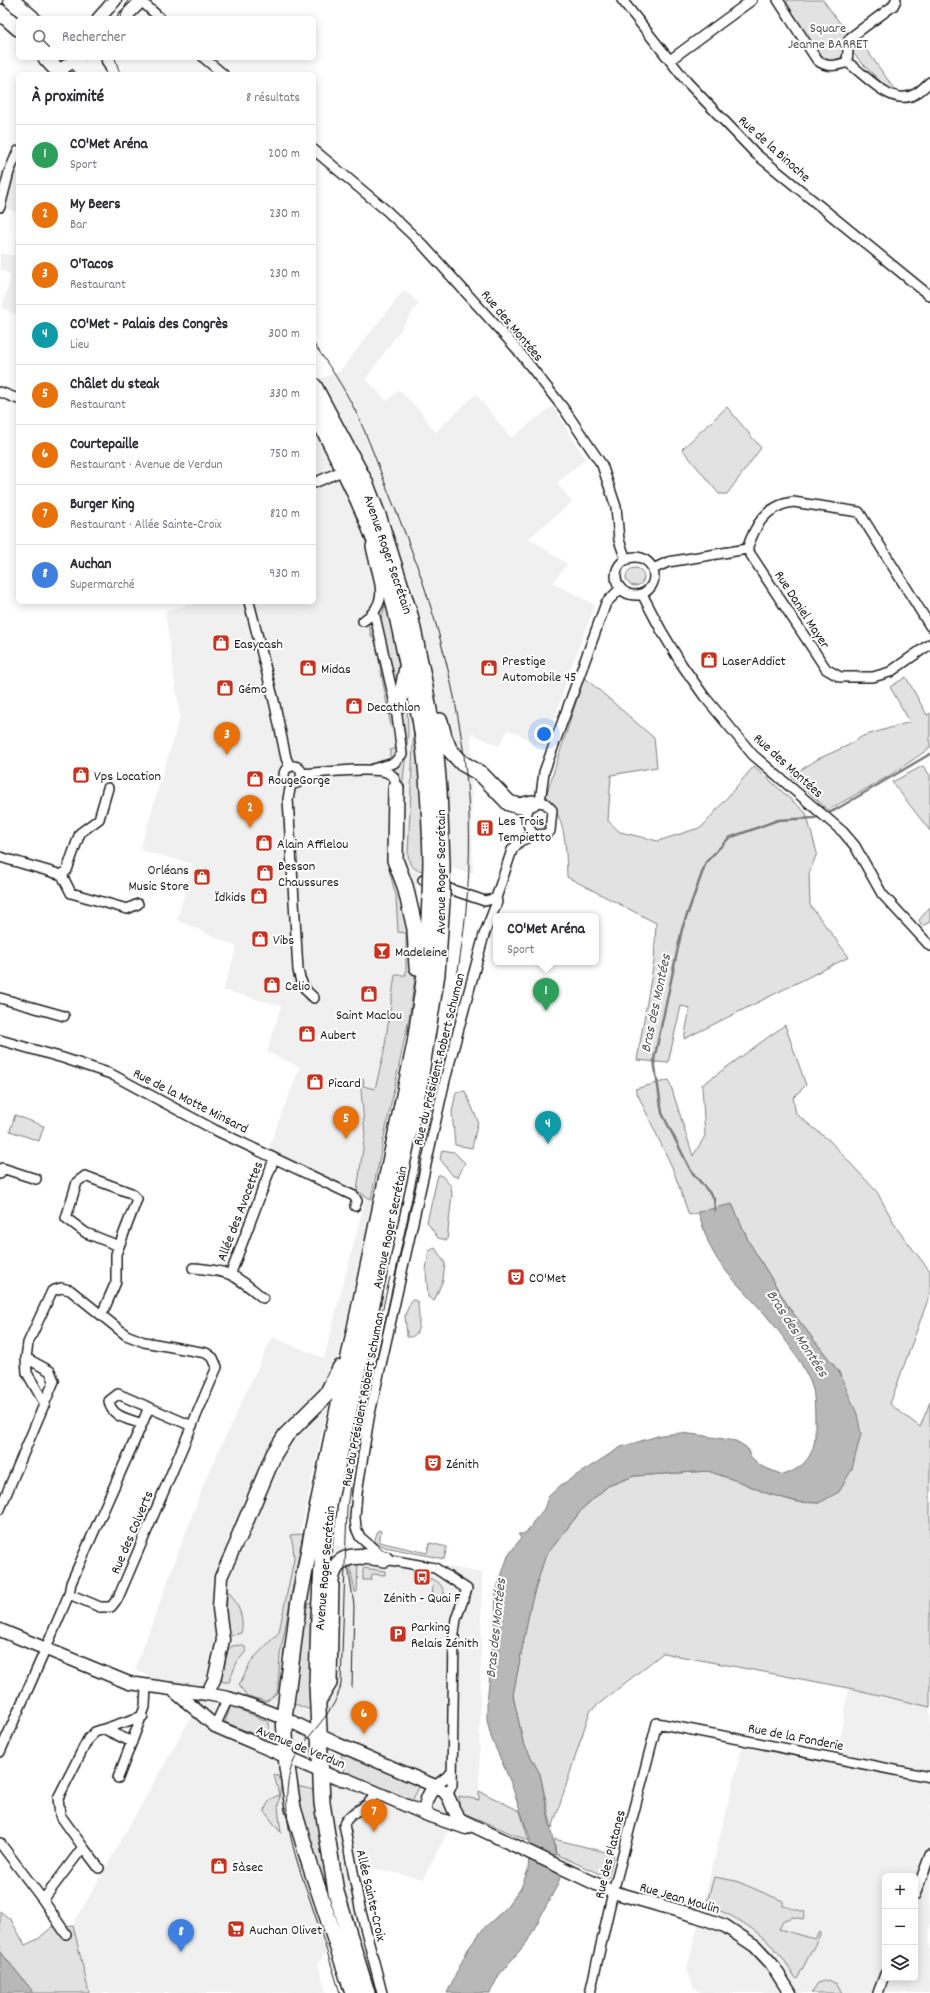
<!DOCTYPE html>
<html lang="fr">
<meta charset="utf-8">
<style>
body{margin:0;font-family:Dekko,sans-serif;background:#f2f2f3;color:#2b2b33}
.controls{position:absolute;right:12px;bottom:12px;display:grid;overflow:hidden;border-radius:6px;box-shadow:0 2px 10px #0003}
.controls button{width:36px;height:36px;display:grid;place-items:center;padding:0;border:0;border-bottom:1px solid #e1e1e2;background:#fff;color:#2b2b33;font:20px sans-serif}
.you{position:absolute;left:544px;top:734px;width:14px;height:14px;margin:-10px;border:3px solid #fff;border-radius:50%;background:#1a73e8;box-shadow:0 0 0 6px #1a73e833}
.badge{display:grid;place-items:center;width:26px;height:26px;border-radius:50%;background:#c8321e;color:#fff;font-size:13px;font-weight:700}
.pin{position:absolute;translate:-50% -33px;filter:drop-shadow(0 1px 2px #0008)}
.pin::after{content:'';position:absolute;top:21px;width:14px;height:12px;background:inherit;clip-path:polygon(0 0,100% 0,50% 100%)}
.popup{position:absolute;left:493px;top:913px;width:106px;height:52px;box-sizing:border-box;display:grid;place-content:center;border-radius:6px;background:#fff;filter:drop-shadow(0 1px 3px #0005);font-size:13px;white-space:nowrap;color:#7c7c81}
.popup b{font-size:15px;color:#2b2b33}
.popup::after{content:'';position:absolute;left:50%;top:100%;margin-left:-8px;border:8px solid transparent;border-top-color:#fff}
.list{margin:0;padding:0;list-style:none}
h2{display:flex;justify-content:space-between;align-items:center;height:52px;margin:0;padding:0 16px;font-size:17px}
h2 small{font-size:13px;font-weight:400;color:#7c7c81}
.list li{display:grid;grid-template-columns:26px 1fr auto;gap:12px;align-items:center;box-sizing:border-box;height:60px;padding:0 16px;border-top:1px solid #e1e1e2}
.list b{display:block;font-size:15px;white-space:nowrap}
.list p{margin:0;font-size:13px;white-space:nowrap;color:#7c7c81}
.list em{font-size:13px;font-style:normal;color:#7c7c81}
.icon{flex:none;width:22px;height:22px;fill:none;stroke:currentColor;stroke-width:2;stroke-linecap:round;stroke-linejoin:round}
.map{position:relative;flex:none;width:930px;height:1993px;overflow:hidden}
.search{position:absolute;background:#fff;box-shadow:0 2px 10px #0003;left:16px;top:16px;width:300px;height:44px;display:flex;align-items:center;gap:10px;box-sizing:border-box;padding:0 14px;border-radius:6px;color:#7c7c81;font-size:15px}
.panel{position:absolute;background:#fff;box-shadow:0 2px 10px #0003;left:16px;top:72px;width:300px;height:532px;border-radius:6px}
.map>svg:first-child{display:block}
</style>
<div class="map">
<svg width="930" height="1993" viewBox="0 0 930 1993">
<rect width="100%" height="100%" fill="#fff"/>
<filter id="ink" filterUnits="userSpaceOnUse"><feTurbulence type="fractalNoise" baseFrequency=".025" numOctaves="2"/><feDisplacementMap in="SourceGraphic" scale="8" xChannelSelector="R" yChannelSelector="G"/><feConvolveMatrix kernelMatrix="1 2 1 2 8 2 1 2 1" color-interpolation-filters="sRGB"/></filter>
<g filter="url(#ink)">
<path fill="#f0f0f0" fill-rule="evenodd" d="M18 164V213L3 206Z
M17 237H18V315L2 308 11 275 0 269V253L14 256Z
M404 290 419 303 366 379 387 401 399 390 420 411 435 432 476 394 511 438 553 406 585 459 557 483 572 502 529 538 567 564 553 583 595 605 572 665 545 748 508 729 499 746 471 733 473 874 419 859 414 952 377 1180 299 1538 482 1573 479 1800 461 1806 423 1879 353 1864 360 1908 318 1963 326 1993H89L73 1925 199 1703 135 1669 206 1478 272 1337 324 1358 365 1200 267 1151 300 1067 267 1052 281 1006 223 990 237 947 177 920 193 864 140 850 180 716 165 611 197 602H314V381L340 371Z
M849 1688 930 1707V1993H702L693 1987 687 1969 742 1747 836 1763ZM885 1876H915V1978H885Z"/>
<path fill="#e2e2e2" stroke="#7f7f7f" d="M787 0H823L848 34 842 57C834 63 830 61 822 57L787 8Z
M858 38 896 91 885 86 860 61 853 53V46Z
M727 407 761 448 727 494H719L682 449Z
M626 577a9 9 0 1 1 18 0a9 9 0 1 1-18 0Z
M385 596 401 675 397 698 380 622 385 606Z
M372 619 396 727 398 753 390 760V750L397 748 395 730 391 727 375 638H372L368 622Z
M584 677 654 738 657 767 611 775 608 821 620 832 658 841 702 827 754 766 806 813 817 853 809 874 810 905 849 957 684 1039 690 1008 681 1006 668 1063 637 1060 654 961 656 923 567 877C566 853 567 815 545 799Z
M906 677 927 715 930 713V748L889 776 828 810 791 776 818 759 849 745 863 736 910 722 890 687Z
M407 696 408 735 402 789H400V777L394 771V768L401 763 405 753 406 745 400 711Z
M414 723 421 764 425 871 417 870 410 864 408 855Z
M923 766 930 775V831L892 782Z
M388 866H393L414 932 415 978 409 1018 371 1199 357 1191 365 1134 360 1079 364 1080 363 1086 375 1089 384 1052 395 975H406V933L398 932 396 896Z
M930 907V922L922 926 919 920Z
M785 1025 806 1085 793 1098 796 1114 830 1141 877 1192 898 1230 930 1271V1294L890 1404 920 1427 930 1402V1707L849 1688 663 1653 590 1711 552 1829 540 1774 523 1742 513 1695 531 1603 545 1557 583 1508 608 1486 634 1476 708 1471 743 1483 766 1493 797 1502 819 1503 839 1372 790 1309 749 1242 732 1204 689 1215 672 1167 635 1089 669 1080 693 1156 705 1136 702 1085Z
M465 1091 478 1121 472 1148 455 1145 452 1112 456 1092Z
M15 1115 44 1126 39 1141 10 1131Z
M442 1150 454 1152 465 1163 458 1177 453 1176 440 1159Z
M438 1175H441L451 1186 452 1195 447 1240 438 1238 427 1222Z
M435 1248 445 1263 443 1280 434 1301 428 1297 426 1270 429 1251Z
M412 1299 418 1302C418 1312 424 1339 407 1337L405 1315Z
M378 1530 381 1531 379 1542 427 1553 430 1543 447 1547 444 1559 385 1547 374 1542Z
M303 1534 280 1655 278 1688 277 1693 267 1701H265L247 1696 239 1685 252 1660 279 1632 294 1559 293 1545 290 1535Z
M358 1561 357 1592H355L349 1562Z
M363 1568 385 1571V1575L372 1574 371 1580H363Z
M414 1575C432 1579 443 1578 445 1599H432L433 1584 431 1582H413Z
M227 1592H229C238 1604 245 1618 241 1633L230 1636 226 1631Z
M307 1603 314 1604 311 1710 292 1703Z
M241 1645 245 1647 246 1651 237 1662 229 1682H223L221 1677 226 1651 232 1646Z
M231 1706 269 1722 270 1741 225 1722Z
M341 1751 420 1785 411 1803 344 1773Z
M274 1774 282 1779 278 1807 281 1833 265 1812C265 1804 272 1797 279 1795Z
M297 1786 314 1790 343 1935 341 1936 308 1840Z
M479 1791 520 1811 529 1841 459 1811V1796L479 1800Z
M554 1839 614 1854 608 1878 556 1854Z
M714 1877 736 1881 783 1901V1906L805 1912 803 1919 792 1917 784 1920 779 1929 815 1939 819 1932 821 1933 797 1979C792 1976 787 1963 782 1957 763 1934 735 1914 706 1906Z
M0 1911 11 1920 25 1945 38 1939 52 1927 73 1925 89 1993H34L0 1951Z
M828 1980 837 1984 842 1993H811L818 1983Z"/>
<path fill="#b8b8b8" stroke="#7a7a7a" d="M732 1204 749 1242 790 1309 839 1372 857 1414 861 1434 852 1469 839 1492 819 1503 798 1502 766 1493 743 1483 708 1471 634 1476 608 1486 583 1508 545 1557 531 1603 513 1695 523 1742 540 1774 560 1877 558 1884 527 1942 499 1975 490 1993H447L468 1949 483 1929 506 1908 521 1888 528 1870 530 1839 511 1783 491 1737 487 1720V1702L495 1627 496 1591 508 1556 521 1538 518 1534H523L529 1530 533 1522 544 1509 548 1497 561 1485 621 1447 661 1435 681 1433 699 1435 736 1441 746 1447 751 1457 761 1466 783 1475C804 1468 815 1455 815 1433 815 1423 815 1398 813 1390 806 1364 773 1322 754 1302 740 1286 723 1271 713 1252 706 1240 703 1225 698 1212Z
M0 1951 34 1993H0Z"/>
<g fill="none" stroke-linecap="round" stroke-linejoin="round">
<path stroke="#7a7a7a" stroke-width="2.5" d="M825 814 835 810 930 754
M715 1211 714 1198 691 1171 662 1113 654 1060 682 929 706 862 729 838 778 820 814 818 820 816"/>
<g stroke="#1c1c1c" stroke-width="12">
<path id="minor" d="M622 0 687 82 756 154 930 296
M778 0 817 60C826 68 836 66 847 62
M141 1 160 18
M204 58 223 74
M670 60 752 0
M847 62C865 74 892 108 915 94 921 91 925 86 930 82
M847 62 849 40 851 37 893 6 896 0
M314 150 387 211 423 245 516 348 564 409 602 465 616 507 619 540 626 560
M0 207 9 172 18 151
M0 392 18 399
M314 483 344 470
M747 549C755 526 765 506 793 502L859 512 930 626
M616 576a19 19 0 1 1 38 0a19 19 0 1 1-38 0Z
M653 569 668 562 747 549 826 669 840 677H873L890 672 930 644
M642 594 661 630 682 665 704 696 753 755 843 832 855 846 882 894 930 946
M249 602 275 705 286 758 290 767
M363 621C394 601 376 576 371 546
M284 775a9 9 0 1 1 18 0a9 9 0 1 1-18 0Z
M373 769 394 763 402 754 396 708 374 612
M301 774C319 773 374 766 388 773 395 776 396 781 396 788
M291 784 288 799 298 970C300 982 305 991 314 998
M536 802 545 803 552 810 550 831 546 834 534 835C526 826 522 807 536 802Z
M540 802 544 772 606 603 620 589
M0 857 62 875 67 870 80 833 99 819 108 788
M62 875 71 893 127 909 138 904
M423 880 485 901 496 898
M0 998 64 1016
M0 1040 63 1058 111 1074 215 1130 354 1196 357 1201 355 1206
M0 1174 2 1168 36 1179
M193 1268C231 1271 234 1274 263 1298
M231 1273 274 1159
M102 1314 116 1282V1254L137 1199 131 1193 85 1176 77 1182 66 1218 86 1233 119 1246
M26 1358 27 1373 45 1404
M142 1424 149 1407
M0 1509 54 1381 50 1371 26 1358 28 1343 52 1291 61 1288 70 1290 126 1335 144 1342 206 1353 213 1358 217 1367 118 1598 111 1607H100L69 1594
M215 1726 228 1698
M104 1729 132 1742
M0 1752 43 1655 69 1594 71 1583 142 1424C129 1419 111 1417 109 1401L118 1394 192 1426
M118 1778 145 1707 146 1687
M435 1786 450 1774
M376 1792C367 1812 352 1808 344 1824L360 1908 382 1993
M448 1794 452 1785 454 1633 456 1619 467 1589 435 1568 385 1559 360 1537 356 1528 355 1517 357 1493 369 1418 445 1080 484 935 497 902 496 898 512 850 520 841 534 835
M0 1843 43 1900 66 1934
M83 1847 99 1868
M915 1895 930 1855
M43 1900 83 1847 60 1815 58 1798 88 1739 95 1732 143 1716
M590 1993 613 1892 657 1723 930 1777
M878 1993 885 1974"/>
</g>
<g stroke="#1c1c1c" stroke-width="15">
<path id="tertiary" d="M99 18 115 0
M124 18 142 0
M58 71 79 58
M0 1630 129 1683 207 1694 228 1698 253 1706 284 1718 337 1744 435 1786C455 1795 447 1806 461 1820L613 1892 697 1916 725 1926 755 1946 771 1963 790 1993
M174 1691 215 1726 336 1778 348 1780 430 1816 466 1828
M207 1694 214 1680 223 1640 219 1608 221 1577 239 1537
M428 1815C421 1807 429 1793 435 1786"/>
</g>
<g stroke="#1c1c1c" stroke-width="18">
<path id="primary" d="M11 0 32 18
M0 12 18 28
M46 58 61 74
M73 58 87 74
M93 58V64L98 74
M314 386 365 482 379 518 410 615 423 676 435 744 439 790 442 863
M314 411C338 457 363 506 380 555 394 595 401 636 410 677 416 690 417 705 420 719 428 766 430 814 431 861
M396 708 402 694 407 668
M440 721 444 737 449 749 462 763 481 774 509 803 519 806 532 803
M396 788 395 860 405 886 415 929 417 967
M239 1537 274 1454 286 1435 327 1394 340 1368
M318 1701 329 1683 331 1581C335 1551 362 1555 385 1559
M353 1993 310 1865 293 1808 287 1767 284 1718 298 1607 314 1523 415 1043 427 960 430 897
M367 1993 336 1892 322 1803 317 1684 319 1616 323 1551 330 1499 419 1086 437 974 442 901"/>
</g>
<use href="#minor" stroke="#fff" stroke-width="9"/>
<use href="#tertiary" stroke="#fff" stroke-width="12"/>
<use href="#primary" stroke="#fff" stroke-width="15"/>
<path stroke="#1c1c1c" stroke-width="1" d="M120 18 128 0
M115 58 120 74
M314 344C324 358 334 373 343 388 364 423 377 464 392 501 433 598 465 710 469 815 473 920 451 1011 430 1113 405 1234 377 1355 351 1476L347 1508 341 1684C335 1718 298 1738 290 1772 279 1817 297 1861 311 1903 321 1933 331 1963 340 1993
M374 1347 390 1277
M348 1566 354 1605 352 1687"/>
<g stroke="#1c1c1c" stroke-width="18" stroke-linecap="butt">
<path id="primary-bridge" d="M430 897 431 861
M442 901V863"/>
</g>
<use href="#primary-bridge" stroke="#fff" stroke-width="15"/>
</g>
</g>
<defs>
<g id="shop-square" transform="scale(0.9)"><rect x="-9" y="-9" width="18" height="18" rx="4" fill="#c8321e" stroke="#fff"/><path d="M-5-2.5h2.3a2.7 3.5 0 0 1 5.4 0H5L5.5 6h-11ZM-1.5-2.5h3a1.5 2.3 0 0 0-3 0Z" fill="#fff"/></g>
<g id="building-square" transform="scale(0.9)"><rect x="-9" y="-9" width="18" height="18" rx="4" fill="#c8321e" stroke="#fff"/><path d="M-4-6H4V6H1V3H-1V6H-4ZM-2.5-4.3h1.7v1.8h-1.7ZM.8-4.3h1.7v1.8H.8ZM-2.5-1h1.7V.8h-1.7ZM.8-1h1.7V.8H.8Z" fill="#fff"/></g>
<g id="bar-square" transform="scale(0.9)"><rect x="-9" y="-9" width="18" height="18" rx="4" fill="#c8321e" stroke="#fff"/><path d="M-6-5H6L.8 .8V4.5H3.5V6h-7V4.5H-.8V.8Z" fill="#fff"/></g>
<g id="theatre-square" transform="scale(0.9)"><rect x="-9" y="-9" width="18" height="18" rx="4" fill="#c8321e" stroke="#fff"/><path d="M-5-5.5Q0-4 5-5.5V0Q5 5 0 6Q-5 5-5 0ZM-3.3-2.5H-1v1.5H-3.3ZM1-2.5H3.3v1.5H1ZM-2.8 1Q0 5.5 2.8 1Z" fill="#fff"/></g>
<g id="bus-square" transform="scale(0.9)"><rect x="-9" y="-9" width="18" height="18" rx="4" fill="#c8321e" stroke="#fff"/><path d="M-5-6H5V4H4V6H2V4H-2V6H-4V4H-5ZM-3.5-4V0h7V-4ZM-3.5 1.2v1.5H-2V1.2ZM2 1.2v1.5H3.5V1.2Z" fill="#fff"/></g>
<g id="parking-square" transform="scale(0.9)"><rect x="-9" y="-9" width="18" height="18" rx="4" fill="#c8321e" stroke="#fff"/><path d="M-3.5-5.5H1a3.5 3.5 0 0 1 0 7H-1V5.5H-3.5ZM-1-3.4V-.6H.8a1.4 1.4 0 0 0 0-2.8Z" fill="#fff"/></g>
<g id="supermarket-square" transform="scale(0.9)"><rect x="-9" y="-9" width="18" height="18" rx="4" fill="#c8321e" stroke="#fff"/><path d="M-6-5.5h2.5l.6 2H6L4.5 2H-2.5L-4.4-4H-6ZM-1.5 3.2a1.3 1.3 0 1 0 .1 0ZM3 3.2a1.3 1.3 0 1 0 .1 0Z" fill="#fff"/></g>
</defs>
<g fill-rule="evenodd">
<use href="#shop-square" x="221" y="643"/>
<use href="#shop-square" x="709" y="660"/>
<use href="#shop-square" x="308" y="668"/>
<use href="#shop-square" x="489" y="668"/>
<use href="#shop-square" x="225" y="688"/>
<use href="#shop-square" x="354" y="706"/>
<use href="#shop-square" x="81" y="775"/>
<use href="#shop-square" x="255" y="779"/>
<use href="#building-square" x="485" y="828"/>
<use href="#shop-square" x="264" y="843"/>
<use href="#shop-square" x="265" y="873"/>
<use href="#shop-square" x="202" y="877"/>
<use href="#shop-square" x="259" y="896"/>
<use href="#shop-square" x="260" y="939"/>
<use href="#bar-square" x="382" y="951"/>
<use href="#shop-square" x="272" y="985"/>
<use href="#shop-square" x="369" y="994"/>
<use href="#shop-square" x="307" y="1034"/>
<use href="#shop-square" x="315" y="1082"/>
<use href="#theatre-square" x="516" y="1277"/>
<use href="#theatre-square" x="433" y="1463"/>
<use href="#bus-square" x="422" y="1577"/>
<use href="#parking-square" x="398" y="1634"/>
<use href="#shop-square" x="219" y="1866"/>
<use href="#supermarket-square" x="236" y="1929"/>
</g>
<g text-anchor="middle" stroke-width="4" stroke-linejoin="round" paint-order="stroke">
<g font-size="14" fill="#575757" stroke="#fff">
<text x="828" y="32">Square<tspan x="828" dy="16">Jeanne BARRET</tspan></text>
</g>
<g font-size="14" fill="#1c1c1c" stroke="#fff">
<text transform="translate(775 148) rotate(42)" y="5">Rue de la Binoche</text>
<text transform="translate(513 325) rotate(50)" y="5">Rue des Montées</text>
<text transform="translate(389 554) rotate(71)" y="5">Avenue Roger Secrétain</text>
<text transform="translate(803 609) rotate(57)" y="5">Rue Daniel Mayer</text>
<text transform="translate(789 765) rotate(42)" y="5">Rue des Montées</text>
<text transform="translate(440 872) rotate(-90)" y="5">Avenue Roger Secrétain</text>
<text transform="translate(438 1059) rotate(-76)" y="5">Rue du Président Robert Schuman</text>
<text transform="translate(191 1100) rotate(27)" y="5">Rue de la Motte Minsard</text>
<text transform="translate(239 1211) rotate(-69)" y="5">Allée des Avocettes</text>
<text transform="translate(389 1227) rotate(-78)" y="5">Avenue Roger Secrétain</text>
<text transform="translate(362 1399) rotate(-79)" y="5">Rue du Président Robert Schuman</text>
<text transform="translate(131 1532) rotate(-67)" y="5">Rue des Colverts</text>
<text transform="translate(324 1568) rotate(-85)" y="5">Avenue Roger Secrétain</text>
<text transform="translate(796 1736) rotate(11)" y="5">Rue de la Fonderie</text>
<text transform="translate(301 1746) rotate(22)" y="5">Avenue de Verdun</text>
<text transform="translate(609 1854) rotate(-76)" y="5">Rue des Platanes</text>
<text transform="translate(372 1895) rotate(77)" y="5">Allée Sainte-Croix</text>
<text transform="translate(680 1897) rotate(16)" y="5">Rue Jean Moulin</text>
</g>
<g font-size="14" fill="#1c1c1c" stroke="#fff" text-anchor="start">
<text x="234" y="648">Easycash</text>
<text x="502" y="665">Prestige<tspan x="502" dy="16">Automobile 45</tspan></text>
<text x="722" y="665">LaserAddict</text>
<text x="321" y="673">Midas</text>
<text x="238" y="693">Gémo</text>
<text x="367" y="711">Decathlon</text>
<text x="94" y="780">Vps Location</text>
<text x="268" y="784">RougeGorge</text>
<text x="498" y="825">Les Trois<tspan x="498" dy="16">Tempietto</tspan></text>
<text x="277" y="848">Alain Afflelou</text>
<text x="278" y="870">Besson<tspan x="278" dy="16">Chaussures</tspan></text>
<text x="189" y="874" text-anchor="end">Orléans<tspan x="189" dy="16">Music Store</tspan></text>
<text x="246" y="901" text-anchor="end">Ïdkids</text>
<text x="273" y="944">Vibs</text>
<text x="395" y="956">Madeleine</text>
<text x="285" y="990">Celio</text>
<text x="369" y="1019" text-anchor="middle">Saint Maclou</text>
<text x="320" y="1039">Aubert</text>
<text x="328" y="1087">Picard</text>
<text x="529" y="1282">CO'Met</text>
<text x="446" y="1468">Zénith</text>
<text x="422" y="1602" text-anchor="middle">Zénith - Quai F</text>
<text x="411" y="1631">Parking<tspan x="411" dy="16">Relais Zénith</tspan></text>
<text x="232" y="1871">5àsec</text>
<text x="249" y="1934">Auchan Olivet</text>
</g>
<g font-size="15" font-style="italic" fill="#5a5a5a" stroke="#fff">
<text transform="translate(655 1003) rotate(-78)" y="5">Bras des Montées</text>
<text transform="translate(798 1333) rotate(57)" y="5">Bras des Montées</text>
<text transform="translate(495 1628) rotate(-84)" y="5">Bras des Montées</text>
</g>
</g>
</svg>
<div class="controls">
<button>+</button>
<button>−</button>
<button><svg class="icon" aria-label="layers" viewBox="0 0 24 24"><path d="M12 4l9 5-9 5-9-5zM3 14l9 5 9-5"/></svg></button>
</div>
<div class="you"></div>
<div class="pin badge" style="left:546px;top:1011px;background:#2e9e5b">1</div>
<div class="popup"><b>CO'Met Aréna</b>Sport</div>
<div class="pin badge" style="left:250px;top:828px;background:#e8710a">2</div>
<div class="pin badge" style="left:227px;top:755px;background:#e8710a">3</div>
<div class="pin badge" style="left:548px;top:1144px;background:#0f9aa8">4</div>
<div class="pin badge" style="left:346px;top:1139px;background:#e8710a">5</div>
<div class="pin badge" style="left:364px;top:1734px;background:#e8710a">6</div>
<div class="pin badge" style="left:374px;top:1832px;background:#e8710a">7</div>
<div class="pin badge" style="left:181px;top:1952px;background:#3f7fe0">8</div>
<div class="search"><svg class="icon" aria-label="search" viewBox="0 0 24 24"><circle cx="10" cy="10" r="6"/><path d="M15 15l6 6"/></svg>Rechercher</div>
<section class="panel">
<h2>À proximité<small>8 résultats</small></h2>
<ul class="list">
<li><span class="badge" style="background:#2e9e5b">1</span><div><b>CO'Met Aréna</b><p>Sport</p></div><em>200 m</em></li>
<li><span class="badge" style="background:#e8710a">2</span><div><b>My Beers</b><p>Bar</p></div><em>230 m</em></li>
<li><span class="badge" style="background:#e8710a">3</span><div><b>O'Tacos</b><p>Restaurant</p></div><em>230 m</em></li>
<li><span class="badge" style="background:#0f9aa8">4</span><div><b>CO'Met - Palais des Congrès</b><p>Lieu</p></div><em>300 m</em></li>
<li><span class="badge" style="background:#e8710a">5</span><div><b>Châlet du steak</b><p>Restaurant</p></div><em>330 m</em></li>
<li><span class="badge" style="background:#e8710a">6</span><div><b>Courtepaille</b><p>Restaurant · Avenue de Verdun</p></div><em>750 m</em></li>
<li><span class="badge" style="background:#e8710a">7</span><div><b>Burger King</b><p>Restaurant · Allée Sainte-Croix</p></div><em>820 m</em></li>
<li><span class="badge" style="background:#3f7fe0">8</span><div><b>Auchan</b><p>Supermarché</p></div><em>930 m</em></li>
</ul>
</section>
</div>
